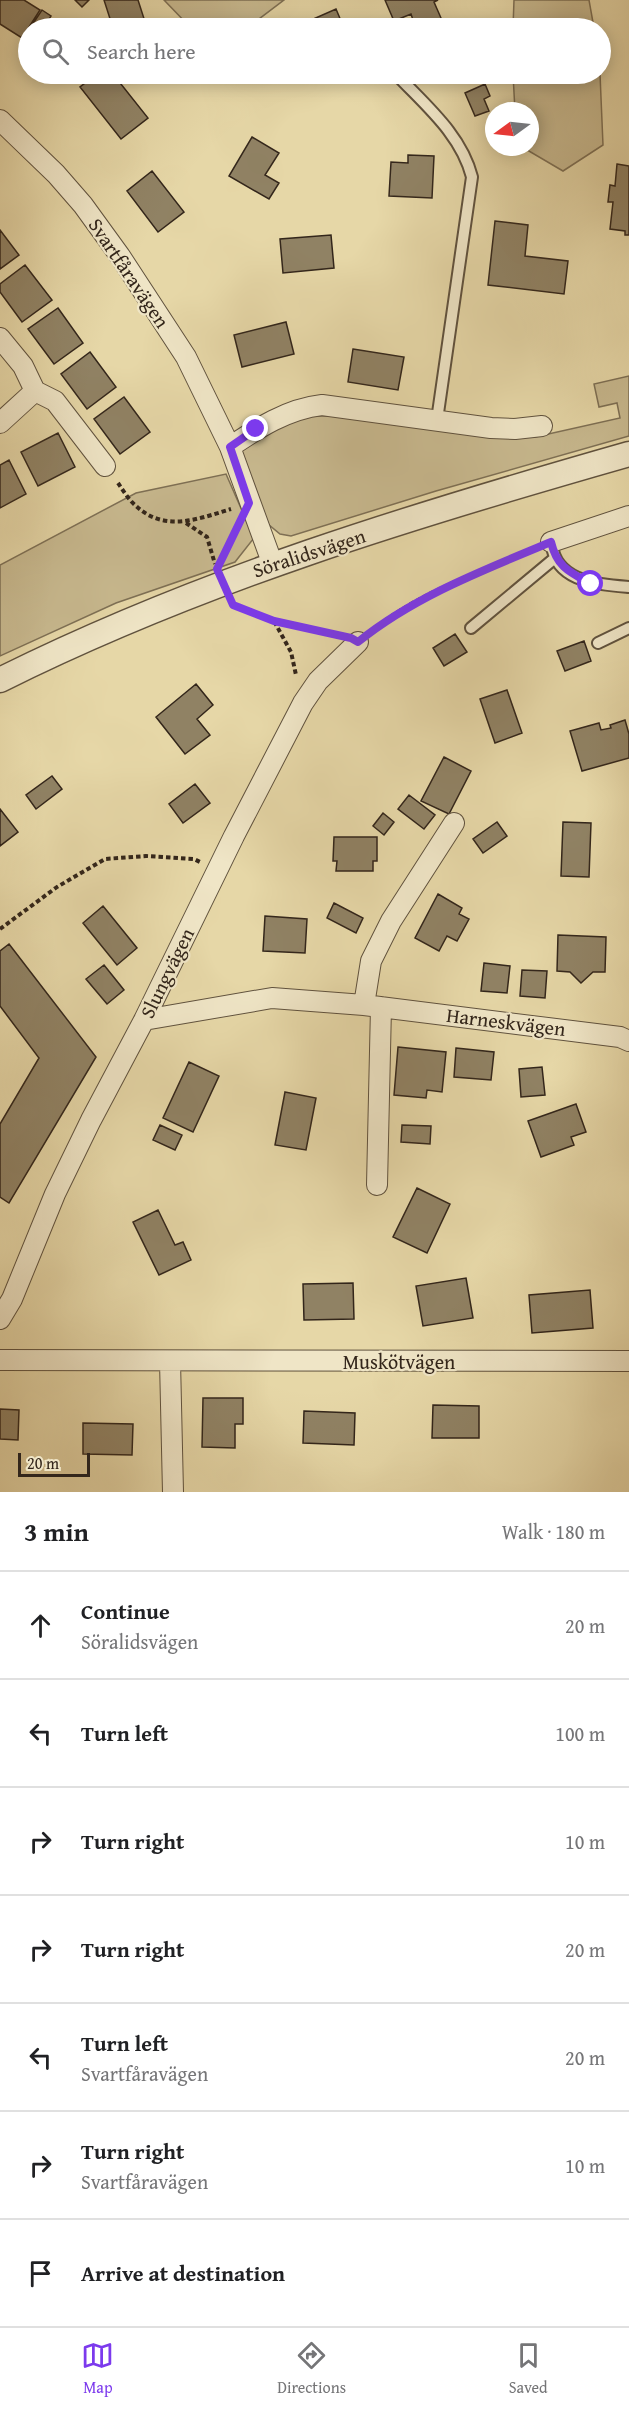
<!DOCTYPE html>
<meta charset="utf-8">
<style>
body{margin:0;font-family:"Gentium Book Plus",serif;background:#f6f6f6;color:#202124}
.compass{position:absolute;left:485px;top:102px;width:54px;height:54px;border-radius:50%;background:#fff;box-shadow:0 3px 15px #0003;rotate:255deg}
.scale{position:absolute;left:18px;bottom:15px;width:72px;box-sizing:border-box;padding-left:6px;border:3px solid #33261b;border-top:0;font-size:16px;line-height:21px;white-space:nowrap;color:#33261b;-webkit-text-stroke:4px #efe5c6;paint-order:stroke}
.stop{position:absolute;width:18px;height:18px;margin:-14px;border:4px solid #7c3aed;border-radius:50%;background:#fff}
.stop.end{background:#7c3aed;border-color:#fff;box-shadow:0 2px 6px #0008}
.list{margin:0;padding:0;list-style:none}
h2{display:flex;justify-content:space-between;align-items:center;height:78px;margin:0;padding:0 24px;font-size:26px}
h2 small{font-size:20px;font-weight:400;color:#757577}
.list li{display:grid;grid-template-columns:39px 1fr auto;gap:18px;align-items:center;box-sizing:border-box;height:108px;padding:0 24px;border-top:2px solid #e0e0e0}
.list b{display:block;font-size:22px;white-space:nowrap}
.list p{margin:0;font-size:20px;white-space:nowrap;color:#757577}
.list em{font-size:20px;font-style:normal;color:#757577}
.icon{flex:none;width:33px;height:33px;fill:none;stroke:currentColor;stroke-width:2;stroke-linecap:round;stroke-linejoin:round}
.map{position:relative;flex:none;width:629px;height:1492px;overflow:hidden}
.search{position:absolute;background:#fff;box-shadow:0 3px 15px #0003;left:18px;right:18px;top:18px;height:66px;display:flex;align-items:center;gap:15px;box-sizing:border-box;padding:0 21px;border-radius:33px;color:#757577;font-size:22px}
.sheet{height:834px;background:#fff}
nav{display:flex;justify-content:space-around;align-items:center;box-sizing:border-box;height:84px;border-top:2px solid #e0e0e0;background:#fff;font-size:16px;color:#757577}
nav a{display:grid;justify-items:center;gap:3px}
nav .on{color:#7c3aed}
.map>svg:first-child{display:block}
</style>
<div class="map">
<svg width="629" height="1492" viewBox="0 0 629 1492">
<rect width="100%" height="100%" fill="#e6d7a7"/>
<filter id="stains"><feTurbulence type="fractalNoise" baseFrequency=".00333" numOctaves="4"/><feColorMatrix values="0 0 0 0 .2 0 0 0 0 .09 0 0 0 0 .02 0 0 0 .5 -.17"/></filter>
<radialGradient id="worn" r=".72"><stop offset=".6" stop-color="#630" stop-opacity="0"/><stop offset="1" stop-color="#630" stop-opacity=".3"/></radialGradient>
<path fill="#c8b98f" stroke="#7e7055" stroke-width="1.5" d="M164 0H284L247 28H191Z
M514 0H589L594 28H513Z
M513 74H600L603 145 563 171 522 147H530V111H515Z
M629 376V436L436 491 291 536 280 534 268 524 241 449 281 425 304 416H351L485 436 535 437 620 418 617 403 599 407 594 384Z
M226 474 254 538 235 562 116 603 0 656V565L136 493Z"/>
<path fill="#908264" stroke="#33261b" stroke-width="1.5" d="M0 0H24L40 10 22 38 0 24Z
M75 0H89L82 7Z
M104 0H138L147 28H113Z
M385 0H438L434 2 441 18 420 27 417 22 414 23 411 14 394 21Z
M336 9 344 28H293Z
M42 10 51 16 44 28H30Z
M97 74H113L148 118 121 139 80 87Z
M485 84 490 96 484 99 489 111 475 116 465 93Z
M252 137 279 153 265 175 279 183 269 199 229 176Z
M408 155 434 156 432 198 389 196 391 162 408 163Z
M617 164 629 166V235H625V231L610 229 613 202H608L610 185 615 186Z
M152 171 184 212 158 232 127 191Z
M495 221 528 225 525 256 568 261 564 294 488 285Z
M0 230 19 255 0 269Z
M331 235 334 268 283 273 280 239Z
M25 265 52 300 22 322 0 292V284Z
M58 308 83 343 54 364 28 329Z
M286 322 294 354 242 367 234 335Z
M353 349 404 357 398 390 348 382Z
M90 352 116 387 87 409 61 374Z
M124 397 150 432 120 454 94 419Z
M58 433 75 467 38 486 21 452Z
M9 460 26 494 0 508V465Z
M455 634 467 652 444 666 433 648Z
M584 641 591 661 565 671 557 651Z
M196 684 213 705 197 719 210 735 185 754 156 717Z
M507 690 522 733 495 743 480 699Z
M625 720 629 734V758L582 771 570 731 599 723 601 730 611 728 610 725Z
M444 757 471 771 449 814 421 801Z
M52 776 62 789 36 809 26 795Z
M195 784 210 803 183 823 169 804Z
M409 795 435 815 424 829 398 809Z
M0 809 18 832 0 846Z
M383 813 394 822 384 835 373 826Z
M497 822 507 836 483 853 473 839Z
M563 822 591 823 589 877 561 876Z
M334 837H377V861H373V871H336L337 861H333Z
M438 894 462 908 459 914 469 919 457 941 447 936 439 951 415 938Z
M334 903 363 918 356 933 327 918Z
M103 906 137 948 117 965 83 923Z
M265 916 307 919 305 953 263 951Z
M558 935 606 937 605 972H593L581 983 570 972 557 971Z
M9 944 96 1057 9 1203 0 1197V1124L39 1058 0 1006V951Z
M484 963 510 966 507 993 481 991Z
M104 965 124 990 107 1004 86 979Z
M522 970 547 971 545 998 520 996Z
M398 1047 446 1052 442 1092 427 1090 426 1098 394 1095Z
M456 1048 494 1052 491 1080 454 1077Z
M189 1062 219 1076 193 1132 163 1118Z
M542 1067 545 1095 521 1097 519 1069Z
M285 1092 316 1098 306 1150 275 1145Z
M576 1104 586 1132 571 1137 574 1145 541 1157 528 1121Z
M160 1125 182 1135 175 1150 153 1140Z
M402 1125 431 1126 430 1144 401 1142Z
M417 1188 450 1204 427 1253 393 1237Z
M158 1210 175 1245 183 1242 191 1260 159 1275 133 1222Z
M466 1278 473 1318 423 1326 416 1286Z
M353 1283 354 1319 304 1320 303 1284Z
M590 1290 593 1328 532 1333 529 1295Z
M203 1398H243V1424H235V1448L202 1447Z
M433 1405 479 1406V1438H432Z
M0 1409 19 1410 18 1440 0 1439Z
M304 1411 355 1413 354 1445 303 1443Z
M83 1423 133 1424 132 1455 83 1454Z"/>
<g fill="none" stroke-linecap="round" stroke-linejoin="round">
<g stroke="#60523e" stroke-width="14">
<path id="service" d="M396 74C425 105 461 134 472 177L437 420
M553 551C561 583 603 585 629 587
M471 628 555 558
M598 643 629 628"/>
</g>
<g stroke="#60523e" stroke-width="22">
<path id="minor" d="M0 120 56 174 83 205 120 256 186 357 230 447 273 565
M0 338 23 366 35 391 0 423
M35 391 55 401 105 466
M230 447C258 428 287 409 322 405L491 428 515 429 542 426
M551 542 629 516
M364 1005 371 961 391 921 454 823
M144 1020 272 998 364 1005 620 1037 629 1041
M377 1185 381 1007
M0 1319 12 1299 55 1194 91 1120 144 1020 234 836 303 703 318 681 358 642
M0 1360 629 1361
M170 1361 173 1492"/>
</g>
<g stroke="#60523e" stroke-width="27">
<path id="tertiary" d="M0 680C200 580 415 515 629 454"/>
</g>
<path stroke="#33261b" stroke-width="4" stroke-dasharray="4.5 3" stroke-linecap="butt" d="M118 483C123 490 128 499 135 505 164 533 198 519 231 509
M186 523 207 537 215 564
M222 559 237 528
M233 604 274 621 291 652 296 675
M274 621 335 634
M373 630C418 593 479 572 532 550
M0 929 57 887 105 859 146 856 194 859 200 862"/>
<use href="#service" stroke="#efe5c6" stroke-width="10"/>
<use href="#minor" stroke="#efe5c6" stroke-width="20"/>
<use href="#tertiary" stroke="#efe5c6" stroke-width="24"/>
</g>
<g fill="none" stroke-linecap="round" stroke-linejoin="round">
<path stroke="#7c3aed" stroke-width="8" d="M256 429 230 447 249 503 217 569 233 605 274 621 351 638 358 642C415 596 484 570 551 542 557 567 569 572 591 584"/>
</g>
<g text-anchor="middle" stroke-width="4.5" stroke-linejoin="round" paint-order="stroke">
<g font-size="20" fill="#33261b" stroke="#efe5c6">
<text transform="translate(129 273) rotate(56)" y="7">Svartfåravägen</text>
<text transform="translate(309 553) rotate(-18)" y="7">Söralidsvägen</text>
<text transform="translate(167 973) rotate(-64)" y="7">Slungvägen</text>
<text transform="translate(506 1022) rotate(7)" y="7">Harneskvägen</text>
<text x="399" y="1369">Muskötvägen</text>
</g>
</g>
<rect width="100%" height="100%" filter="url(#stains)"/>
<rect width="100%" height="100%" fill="url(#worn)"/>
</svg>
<svg class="compass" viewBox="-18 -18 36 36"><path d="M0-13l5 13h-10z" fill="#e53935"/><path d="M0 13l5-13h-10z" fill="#757577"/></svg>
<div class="scale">20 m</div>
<div class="stop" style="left:591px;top:584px"></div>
<div class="stop end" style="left:256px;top:429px"></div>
<div class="search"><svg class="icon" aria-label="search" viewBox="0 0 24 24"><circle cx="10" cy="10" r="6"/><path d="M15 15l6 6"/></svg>Search here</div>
</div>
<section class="sheet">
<h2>3 min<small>Walk · 180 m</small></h2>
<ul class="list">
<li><svg class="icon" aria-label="ahead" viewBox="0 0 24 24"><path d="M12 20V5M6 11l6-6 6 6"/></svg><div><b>Continue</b><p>Söralidsvägen</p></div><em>20 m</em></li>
<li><svg class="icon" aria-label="left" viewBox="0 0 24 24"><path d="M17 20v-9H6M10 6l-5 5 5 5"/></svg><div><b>Turn left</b></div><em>100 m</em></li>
<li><svg class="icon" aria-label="right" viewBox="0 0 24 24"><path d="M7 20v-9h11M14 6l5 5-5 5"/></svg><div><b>Turn right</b></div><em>10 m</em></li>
<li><svg class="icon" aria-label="right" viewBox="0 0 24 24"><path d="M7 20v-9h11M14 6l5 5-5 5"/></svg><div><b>Turn right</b></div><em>20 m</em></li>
<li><svg class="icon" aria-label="left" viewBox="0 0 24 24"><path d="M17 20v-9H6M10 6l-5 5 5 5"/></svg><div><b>Turn left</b><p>Svartfåravägen</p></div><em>20 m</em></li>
<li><svg class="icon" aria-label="right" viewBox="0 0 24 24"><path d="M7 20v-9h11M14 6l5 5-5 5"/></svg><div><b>Turn right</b><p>Svartfåravägen</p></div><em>10 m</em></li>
<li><svg class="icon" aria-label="arrive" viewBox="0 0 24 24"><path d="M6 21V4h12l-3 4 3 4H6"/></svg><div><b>Arrive at destination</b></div></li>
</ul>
</section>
<nav>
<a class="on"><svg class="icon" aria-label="map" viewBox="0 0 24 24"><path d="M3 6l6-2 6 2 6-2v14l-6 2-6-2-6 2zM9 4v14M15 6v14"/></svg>Map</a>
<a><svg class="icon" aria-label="directions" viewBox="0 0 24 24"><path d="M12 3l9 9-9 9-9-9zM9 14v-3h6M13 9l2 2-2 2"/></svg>Directions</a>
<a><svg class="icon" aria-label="saved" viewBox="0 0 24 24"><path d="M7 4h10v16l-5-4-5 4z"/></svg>Saved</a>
</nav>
